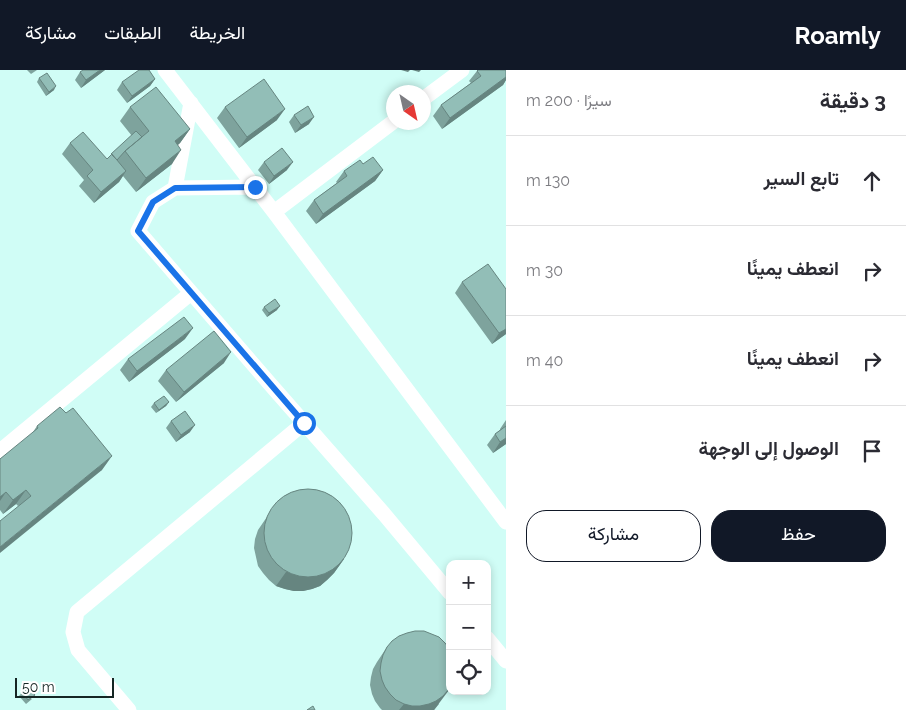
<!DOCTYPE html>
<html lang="ar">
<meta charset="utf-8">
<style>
body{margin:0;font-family:Raleway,Vazirmatn,sans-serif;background:#f2f2f3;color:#2b2b33;direction:rtl}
.controls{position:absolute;right:15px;bottom:15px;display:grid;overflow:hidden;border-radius:10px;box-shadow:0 2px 8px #0003}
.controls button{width:45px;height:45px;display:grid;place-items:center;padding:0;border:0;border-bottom:1px solid #e1e1e2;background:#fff;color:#2b2b33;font:25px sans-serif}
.compass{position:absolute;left:386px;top:15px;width:45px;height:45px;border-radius:50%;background:#fff;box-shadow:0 2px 8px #0003;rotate:146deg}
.scale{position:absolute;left:15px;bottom:12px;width:99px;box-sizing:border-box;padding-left:5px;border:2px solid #152624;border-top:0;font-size:14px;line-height:18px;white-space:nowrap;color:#152624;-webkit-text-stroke:4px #fff;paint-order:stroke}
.stop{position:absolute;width:15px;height:15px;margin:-11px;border:4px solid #1a73e8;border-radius:50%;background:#fff}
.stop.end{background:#1a73e8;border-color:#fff;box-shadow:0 1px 5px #0008}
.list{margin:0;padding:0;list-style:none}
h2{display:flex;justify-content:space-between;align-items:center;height:65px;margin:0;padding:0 20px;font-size:21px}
h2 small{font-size:16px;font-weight:400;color:#7c7c81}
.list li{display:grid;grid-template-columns:32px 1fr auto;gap:15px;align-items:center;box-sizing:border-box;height:90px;padding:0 20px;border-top:1px solid #e1e1e2}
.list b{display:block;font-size:19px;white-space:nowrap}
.list em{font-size:16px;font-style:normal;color:#7c7c81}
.actions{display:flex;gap:10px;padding:15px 20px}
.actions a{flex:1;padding:11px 0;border:1px solid #111827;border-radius:20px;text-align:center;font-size:18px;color:#111827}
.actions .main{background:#111827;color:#fff}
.icon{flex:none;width:28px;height:28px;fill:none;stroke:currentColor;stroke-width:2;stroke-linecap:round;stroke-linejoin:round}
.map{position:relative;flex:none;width:506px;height:640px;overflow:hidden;direction:ltr}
header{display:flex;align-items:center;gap:30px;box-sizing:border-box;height:70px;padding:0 25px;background:#111827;color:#fff}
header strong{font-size:24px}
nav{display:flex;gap:28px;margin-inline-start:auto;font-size:18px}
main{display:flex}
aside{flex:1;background:#fff}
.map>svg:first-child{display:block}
</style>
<header>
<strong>Roamly</strong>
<nav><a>الخريطة</a><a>الطبقات</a><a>مشاركة</a></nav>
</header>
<main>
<aside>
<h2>3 دقيقة<small>سيرًا · 200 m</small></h2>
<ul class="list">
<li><svg class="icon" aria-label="ahead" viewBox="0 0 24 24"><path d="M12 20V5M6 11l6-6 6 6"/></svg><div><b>تابع السير</b></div><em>130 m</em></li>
<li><svg class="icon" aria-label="right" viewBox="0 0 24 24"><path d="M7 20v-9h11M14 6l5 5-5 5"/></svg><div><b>انعطف يمينًا</b></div><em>30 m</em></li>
<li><svg class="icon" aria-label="right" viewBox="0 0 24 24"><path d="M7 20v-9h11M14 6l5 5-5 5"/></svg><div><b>انعطف يمينًا</b></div><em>40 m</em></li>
<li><svg class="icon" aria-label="arrive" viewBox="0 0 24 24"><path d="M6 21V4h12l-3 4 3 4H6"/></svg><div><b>الوصول إلى الوجهة</b></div></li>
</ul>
<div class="actions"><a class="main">حفظ</a><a>مشاركة</a></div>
</aside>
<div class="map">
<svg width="506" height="640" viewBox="0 0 506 640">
<rect width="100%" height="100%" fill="#d0fdf6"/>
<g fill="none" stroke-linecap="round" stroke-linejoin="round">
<path stroke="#fff" stroke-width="15" d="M165 0 274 142 506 452
M423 29 462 0
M191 33 175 118 255 117
M175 118 153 132 138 161 270 314 384 444 450 523
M274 142 393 52
M0 381 191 223
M487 568 506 591
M129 640 78 580 73 562 77 542 304 353"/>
</g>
<path fill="#7ea39d" d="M27 0H37L31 4Z
M105 0 81 18 75 10 80 2Z
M506 0V10L503 15 442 59 433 46 441 35 471 13 469 11 477 1Z
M39 8 54 20 46 26 37 12Z
M155 9 150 16 127 33 117 20 122 12Z
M130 37 190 59 180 73 178 75 172 94 136 122 123 106 119 112 94 133 79 116 84 110 62 84 70 73 107 89 132 66 120 51Z
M225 37 277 50 239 78 217 48Z
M294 45 309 54 295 63 289 52Z
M264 92 287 100 269 114 258 100Z
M363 94 383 100 375 111 316 154 306 141 314 130 337 113 336 112 344 101Z
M462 212 506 219V264L492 274 455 223Z
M264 237 277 240 267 247 262 240Z
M185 269 129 312 120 300 128 289Z
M224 293 176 332 158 311 166 300Z
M169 332 166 336 156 343 151 337 154 333Z
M506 350V374L493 383 487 375 495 364 500 360V359Z
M171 351 190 362 176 372 166 358Z
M37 356 102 400 18 436 16 434 3 444 0 440V389L31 365Z
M273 438 344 489 334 503 327 510 320 516 312 519 303 521H294L285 519 276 516 269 510 263 503 258 496 254 478 255 469 258 460Z
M387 577 439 634 434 640H382L380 638 375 631 372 624 370 615 371 607 373 599 377 592Z
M22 622 32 629 26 634 19 626Z"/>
<path fill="#668580" d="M100 0H105L81 18 86 10Z
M401 0H410L408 2Z
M412 0H421L419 2Z
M506 7V10L503 15 442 59 450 48Z
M155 9 150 16 127 33 132 26Z
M56 16 54 20 46 26 49 22Z
M285 39 277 50 239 78 247 67Z
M314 47 309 54 295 63 301 55Z
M190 59 180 73 165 85 175 71Z
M181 80 172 94 136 122 146 108Z
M293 92 287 100 269 114 274 106Z
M383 100 375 111 316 154 323 144Z
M126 101 119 112 94 133 101 122Z
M280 236 277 240 267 247 269 243Z
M193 258 185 269 129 312 137 301Z
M506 259V264L492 274 499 263Z
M231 282 224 293 176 332 184 322Z
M169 332 166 336 156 343 159 340Z
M195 355 190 362 176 372 181 365Z
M506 368V374L493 383 500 372Z
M112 386 102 400 0 483V477Z
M26 420 16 434 3 444 13 430Z
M6 422 0 431V427Z
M344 489 334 503 327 510 320 516 312 519 303 521H294L285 519 276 516 286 502Z
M449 620 434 640H399L404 634Z"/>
<path fill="#92beb7" stroke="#668580" d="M83 0H100L86 10 80 2Z
M139 0H149L155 9 132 26 122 12Z
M478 0H506V7L450 48 441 35 481 6 477 1Z
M47 3 56 16 49 22 39 8Z
M264 9 285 39 247 67 225 37Z
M156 17 190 59 175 71 181 80 146 108 125 81 149 61 130 37Z
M308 36 314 47 301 55 294 45Z
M136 61 142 67 125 81 117 90 111 84Z
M83 62 107 89 112 84 126 101 101 122 87 106 93 100 70 73Z
M282 78 293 92 274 106 264 92Z
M373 87 383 100 323 144 314 130 347 106 344 101 360 90 363 94Z
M488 194 506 219V259L499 263 462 212Z
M275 229 280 236 269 243 264 237Z
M184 247 193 258 137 301 128 289Z
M214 261 231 282 184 322 166 300Z
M164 326 169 332 159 340 154 333Z
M60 337 66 343 73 338 112 386 0 477V451L31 426 26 420 13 430 6 422 0 427V389L38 358 37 356Z
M185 341 195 355 181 365 171 351Z
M506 356V368L500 372 495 364Z
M264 463a44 44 0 1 1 88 0a44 44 0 1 1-88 0Z
M415 561H424L439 567 445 573 450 579V618L443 626 436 631 429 634 420 636H412L404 634 396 630 390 624 385 617 382 610 380 601 381 593 383 585 387 577 392 571 399 566 407 563Z
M28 617 35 625 28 630 22 622Z
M313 636 315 640H307Z"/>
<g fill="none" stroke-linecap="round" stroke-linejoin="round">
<path stroke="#1a73e8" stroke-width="6" d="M255 117 175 118 153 132 138 161 304 353"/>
</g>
</svg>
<div class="controls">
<button>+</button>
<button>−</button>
<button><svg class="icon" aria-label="locate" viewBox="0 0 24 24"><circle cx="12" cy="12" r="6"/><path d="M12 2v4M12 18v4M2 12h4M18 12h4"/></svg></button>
</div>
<svg class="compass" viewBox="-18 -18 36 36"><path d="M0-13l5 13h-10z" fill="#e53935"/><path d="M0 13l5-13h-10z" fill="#7c7c81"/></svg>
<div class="scale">50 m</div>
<div class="stop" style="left:304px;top:353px"></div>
<div class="stop end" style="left:255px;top:117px"></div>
</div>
</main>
